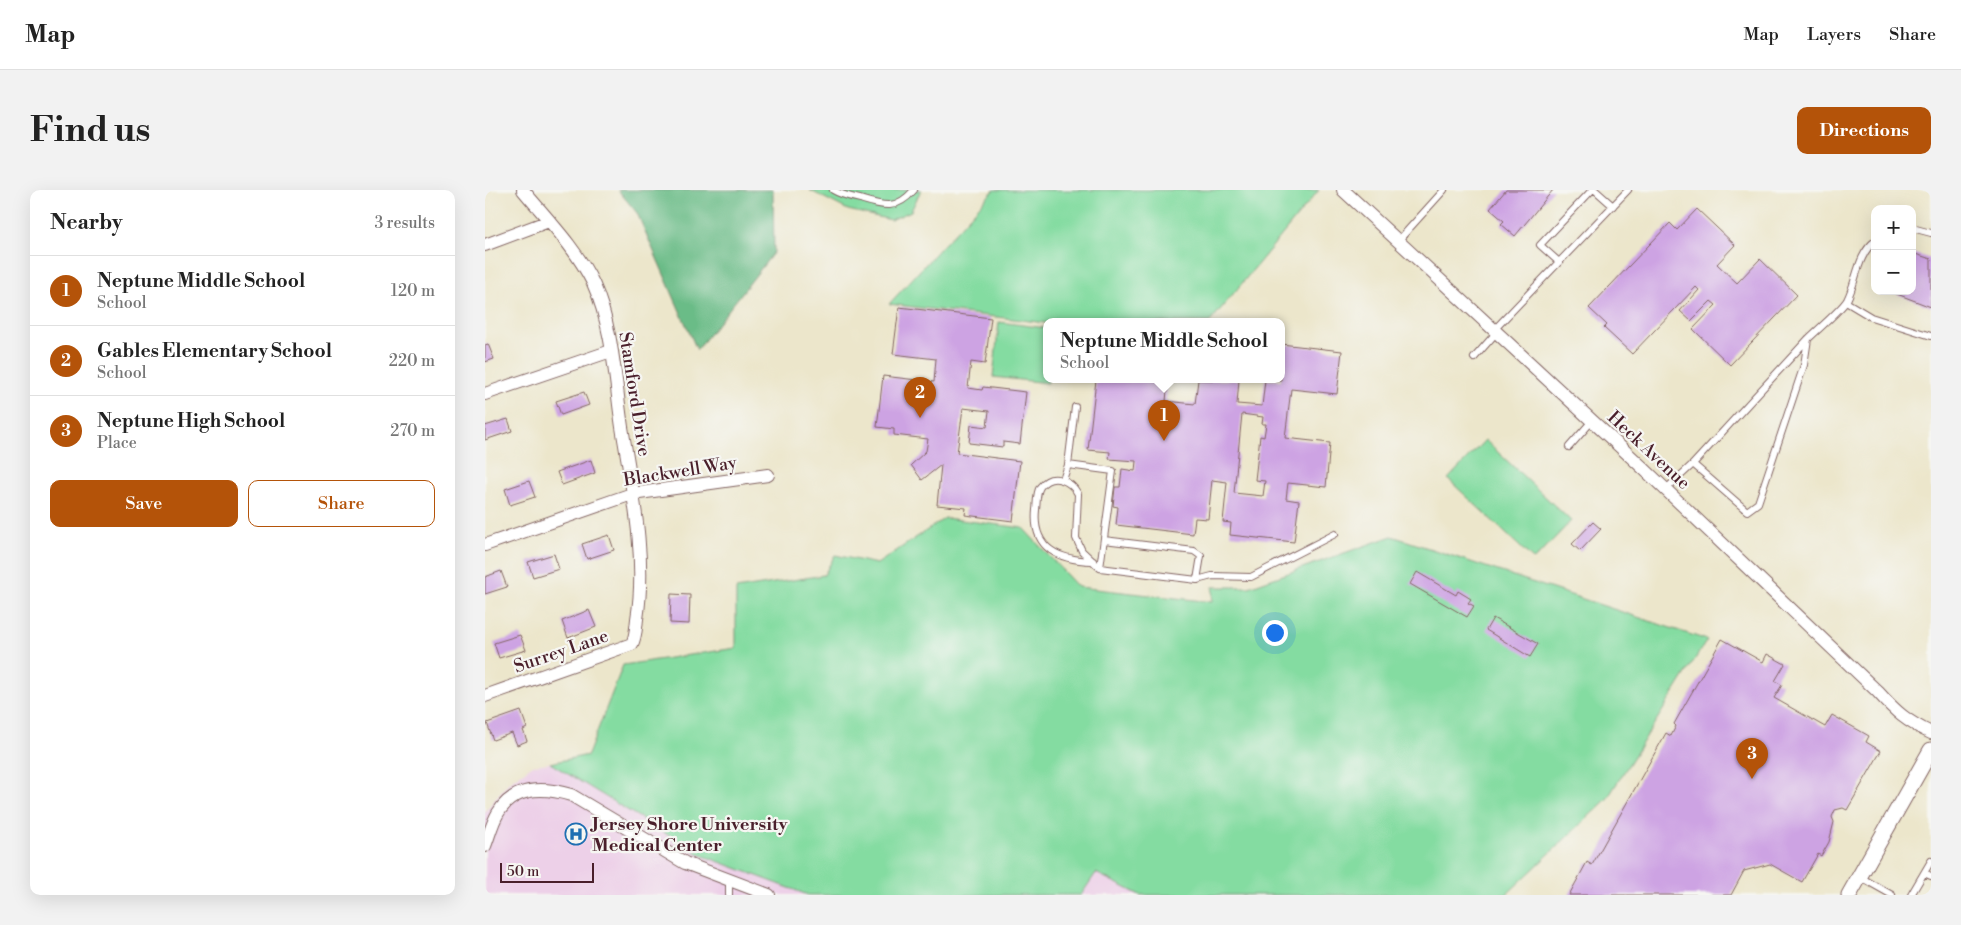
<!DOCTYPE html>
<meta charset="utf-8">
<style>
body{margin:0;font-family:"Libre Bodoni",serif;background:#f2f2f2;color:#222}
.controls{position:absolute;right:15px;top:15px;display:grid;overflow:hidden;border-radius:10px;box-shadow:0 5px 20px #0002}
.controls button{width:45px;height:45px;display:grid;place-items:center;padding:0;border:0;border-bottom:1px solid #e0e0e0;background:#fff;color:#222;font:25px sans-serif}
.scale{position:absolute;left:15px;bottom:12px;width:94px;box-sizing:border-box;padding-left:5px;border:2px solid #4a1f2b;border-top:0;font-size:14px;line-height:18px;white-space:nowrap;color:#4a1f2b;-webkit-text-stroke:4px #f6f6f2;paint-order:stroke}
.you{position:absolute;left:789px;top:442px;width:18px;height:18px;margin:-12px;border:4px solid #fff;border-radius:50%;background:#1a73e8;box-shadow:0 0 0 8px #1a73e833}
.badge{display:grid;place-items:center;width:32px;height:32px;border-radius:50%;background:#b45309;color:#fff;font-size:16px;font-weight:700}
.pin{position:absolute;translate:-50% -41px;filter:drop-shadow(0 1px 2px #0008)}
.pin::after{content:'';position:absolute;top:26px;width:18px;height:15px;background:inherit;clip-path:polygon(0 0,100% 0,50% 100%)}
.popup{position:absolute;left:558px;top:128px;width:242px;height:65px;box-sizing:border-box;display:grid;place-content:center;border-radius:10px;background:#fff;filter:drop-shadow(0 1px 4px #0005);font-size:16px;white-space:nowrap;color:#767676}
.popup b{font-size:19px;color:#222}
.popup::after{content:'';position:absolute;left:50%;top:100%;margin-left:-10px;border:10px solid transparent;border-top-color:#fff}
.list{margin:0;padding:0;list-style:none}
h2{display:flex;justify-content:space-between;align-items:center;height:65px;margin:0;padding:0 20px;font-size:21px}
h2 small{font-size:16px;font-weight:400;color:#767676}
.list li{display:grid;grid-template-columns:32px 1fr auto;gap:15px;align-items:center;box-sizing:border-box;height:70px;padding:0 20px;border-top:1px solid #e0e0e0}
.list b{display:block;font-size:19px;white-space:nowrap}
.list p{margin:0;font-size:16px;white-space:nowrap;color:#767676}
.list em{font-size:16px;font-style:normal;color:#767676}
.actions{display:flex;gap:10px;padding:15px 20px}
.actions a{flex:1;padding:11px 0;border:1px solid #b45309;border-radius:10px;text-align:center;font-size:18px;color:#b45309}
.actions .main{background:#b45309;color:#fff}
.map{position:relative;flex:none;width:1446px;height:705px;overflow:hidden;border-radius:10px}
header{display:flex;align-items:center;gap:30px;box-sizing:border-box;height:70px;padding:0 25px;background:#fff;border-bottom:1px solid #e0e0e0}
header strong{font-size:24px}
nav{display:flex;gap:28px;margin-inline-start:auto;font-size:18px}
.intro{display:flex;align-items:center;justify-content:space-between;box-sizing:border-box;height:120px;padding:0 30px}
h1{margin:0;font-size:35px}
.button{padding:12px 22px;border-radius:10px;background:#b45309;color:#fff;font-size:18px;font-weight:700}
main{display:flex;gap:30px;padding:0 30px}
aside{flex:1;background:#fff;border-radius:10px;box-shadow:0 5px 20px #0002}
.map>svg:first-child{display:block}
</style>
<header>
<strong>Map</strong>
<nav><a>Map</a><a>Layers</a><a>Share</a></nav>
</header>
<div class="intro"><h1>Find us</h1><a class="button">Directions</a></div>
<main>
<aside>
<h2>Nearby<small>3 results</small></h2>
<ul class="list">
<li><span class="badge">1</span><div><b>Neptune Middle School</b><p>School</p></div><em>120 m</em></li>
<li><span class="badge">2</span><div><b>Gables Elementary School</b><p>School</p></div><em>220 m</em></li>
<li><span class="badge">3</span><div><b>Neptune High School</b><p>Place</p></div><em>270 m</em></li>
</ul>
<div class="actions"><a class="main">Save</a><a>Share</a></div>
</aside>
<div class="map">
<svg width="1446" height="705" viewBox="0 0 1446 705">
<rect width="100%" height="100%" fill="#f6f6f2"/>
<filter id="ink" filterUnits="userSpaceOnUse"><feTurbulence type="fractalNoise" baseFrequency=".02" numOctaves="2"/><feDisplacementMap in="SourceGraphic" scale="10" xChannelSelector="R" yChannelSelector="G"/><feConvolveMatrix kernelMatrix="1 2 1 2 8 2 1 2 1" color-interpolation-filters="sRGB"/></filter>
<filter id="wash" filterUnits="userSpaceOnUse"><feTurbulence type="fractalNoise" baseFrequency=".0096" numOctaves="4" result="noise"/><feDisplacementMap in="SourceGraphic" scale="20" xChannelSelector="R" yChannelSelector="G"/><feGaussianBlur stdDeviation="1.12" result="paint"/><feColorMatrix in="noise" values="0 0 0 0 0 0 0 0 0 0 0 0 0 0 0 0 0 1.4 0 .05"/><feComposite in="paint" operator="in"/></filter>
<g filter="url(#wash)">
<rect width="100%" height="100%" fill="#ece6cb"/>
<path fill="#edd0e8" d="M65 573 216 665 323 705H0V623L2 619 23 593 48 575Z
M611 683 655 705H596Z"/>
<path fill="#84dca1" stroke="#677e66" d="M324 0H436L426 21 406 30 363 20Z
M509 0H834L725 132 561 133 404 114Z
M514 132 561 138 563 193 508 187Z
M1000 250 1086 331 1049 370 963 289Z
M460 328 538 338 593 397 727 412 728 397H764L907 346 1222 450 1122 609 1021 705H655L611 683 596 705H323L216 665 65 573 103 565 138 475 251 458V399L339 385 350 365 392 374Z"/>
<path fill="#6bbc87" stroke="#5a6e59" d="M133 0H288L289 62 212 160 152 23Z"/>
<g id="blocks">
<path fill="#cda3e3" fill-rule="evenodd" d="M1021 0H1068L1030 46 1016 34 1019 31 1005 19Z
M1212 19 1250 55 1232 74 1252 93 1275 69 1312 105 1245 175 1208 139 1231 115 1226 111 1206 131 1195 121 1214 100 1211 97 1147 164 1119 138 1122 135 1104 118 1185 33 1192 40Z
M1427 63 1446 69V117L1404 101H1427Z
M414 117 506 128 500 174 486 172 483 198 497 200 498 197 541 202 535 254 518 252V257L484 253 486 235 502 237 504 221 478 218 472 263 535 271 528 331 480 325 481 318 452 315 456 275 437 290 426 275 441 261 443 249 409 245V239L392 237 398 186 449 192 451 169 408 164Z
M3 154 9 169 0 172V155Z
M796 154 857 161 852 204 806 199 800 248 845 253 841 297 803 293 801 309 814 311 809 352 745 345 746 333 738 332 742 292 727 290 723 329 710 328 708 344 631 335 633 317 628 316 630 297H635L637 279 650 281 651 271 624 269 625 262 603 260 611 190H683L681 211 710 214 713 190H754L752 214 777 216 780 190H796ZM757 224 778 227 777 234H781L779 247 775 246 770 290 780 291 778 306 749 303Z
M99 202 104 215 76 225 71 211Z
M23 229 27 241 0 250V236Z
M106 270 110 283 77 295 72 282Z
M44 291 50 307 25 315 20 299Z
M1108 332 1116 339 1095 361 1087 354Z
M124 345 129 360 102 369 97 354Z
M69 364 74 379 48 387 43 372Z
M16 381 22 397 0 404V387Z
M932 382 971 405 973 401 986 409 983 413 989 416 982 427 925 394Z
M186 404 205 405 204 434 185 433Z
M104 420 111 437 83 448 77 431Z
M1008 428 1053 454 1045 467 1001 440Z
M35 445 41 460 14 468 9 453Z
M1237 449 1278 472 1282 464 1300 474 1290 491 1297 495 1289 508 1340 537 1347 525 1384 546 1381 552 1396 561 1362 620 1358 618 1350 620 1347 627 1349 632 1344 652 1336 666 1333 664 1317 692 1285 674 1259 681 1246 705H1084L1102 672 1107 675 1181 543 1186 546 1191 536 1189 534Z
M36 521 42 538 38 540 42 551 32 555 27 543 8 550 2 533Z"/>
</g>
</g>
<g filter="url(#ink)">
<use href="#blocks" fill-opacity="0" stroke="#836563" stroke-width="1"/>
<g fill="none" stroke-linecap="round" stroke-linejoin="round">
<g stroke="#836563" stroke-width="8">
<path id="service" d="M348 0C356 5 366 7 375 9 398 16 411 21 429 0
M1110 0 1128 16
M1427 38 1446 43
M913 51 959 0
M1074 72 1055 55 1107 0
M1361 112 1386 127 1446 146
M1008 141 1143 0
M1323 149 1319 175 1273 313 1262 321 1208 274 1323 149C1331 141 1357 119 1362 110 1372 91 1372 65 1390 51
M989 168 1011 143
M1084 257 1107 231
M583 275 628 281 615 378 712 390 727 386 766 387 850 344
M578 290 583 275 590 217
M1180 300 1208 274
M619 350 709 361 716 366 712 390
M608 371C574 370 547 359 551 320 552 313 551 303 555 297 567 281 586 291 593 304L591 348 597 361 615 378
M1439 683 1446 686
M1375 687 1407 705
M244 705V691
M1426 705 1446 671"/>
</g>
<g stroke="#836563" stroke-width="14">
<path id="minor" d="M858 0 1157 277 1393 502C1411 522 1421 531 1446 543
M0 55 64 31
M0 204 126 161
M0 355 147 304 283 285
M0 506 147 454C151 446 151 437 152 429 162 366 147 299 137 237 130 190 128 137 108 93 91 58 62 29 38 0
M0 656C4 646 7 633 13 623 29 596 59 597 86 605L200 673 284 705"/>
</g>
<g stroke="#836563" stroke-width="17">
<path id="tertiary" d="M1364 705 1446 560"/>
</g>
<use href="#service" stroke="#fff" stroke-width="6"/>
<use href="#minor" stroke="#fff" stroke-width="12"/>
<use href="#tertiary" stroke="#fff" stroke-width="15"/>
</g>
</g>
<defs>
<g id="hospital-ring" transform="scale(1.125)"><circle r="9.5" fill="#f6f6f2" stroke="#1f6fb2" stroke-width="1.5"/><path d="M-5-5h3v3.5h4V-5h3V5h-3V1.5h-4V5h-3Z" fill="#1f6fb2"/></g>
</defs>
<g fill-rule="evenodd">
<use href="#hospital-ring" x="91" y="644"/>
</g>
<g text-anchor="middle" stroke-width="4.5" stroke-linejoin="round" paint-order="stroke">
<g font-size="18" fill="#4a1f2b" stroke="#f6f6f2">
<text transform="translate(150 204) rotate(81)" y="6">Stamford Drive</text>
<text transform="translate(1164 260) rotate(43)" y="6">Heck Avenue</text>
<text transform="translate(195 281) rotate(-9)" y="6">Blackwell Way</text>
<text transform="translate(76 461) rotate(-19)" y="6">Surrey Lane</text>
</g>
<g font-size="18" font-weight="bold" fill="#4a1f2b" stroke="#f6f6f2" text-anchor="start">
<text x="107" y="640">Jersey Shore University<tspan x="107" dy="21">Medical Center</tspan></text>
</g>
</g>
</svg>
<div class="controls">
<button>+</button>
<button>−</button>
</div>
<div class="scale">50 m</div>
<div class="you"></div>
<div class="pin badge" style="left:679px;top:251px">1</div>
<div class="popup"><b>Neptune Middle School</b>School</div>
<div class="pin badge" style="left:435px;top:228px">2</div>
<div class="pin badge" style="left:1267px;top:589px">3</div>
</div>
</main>
